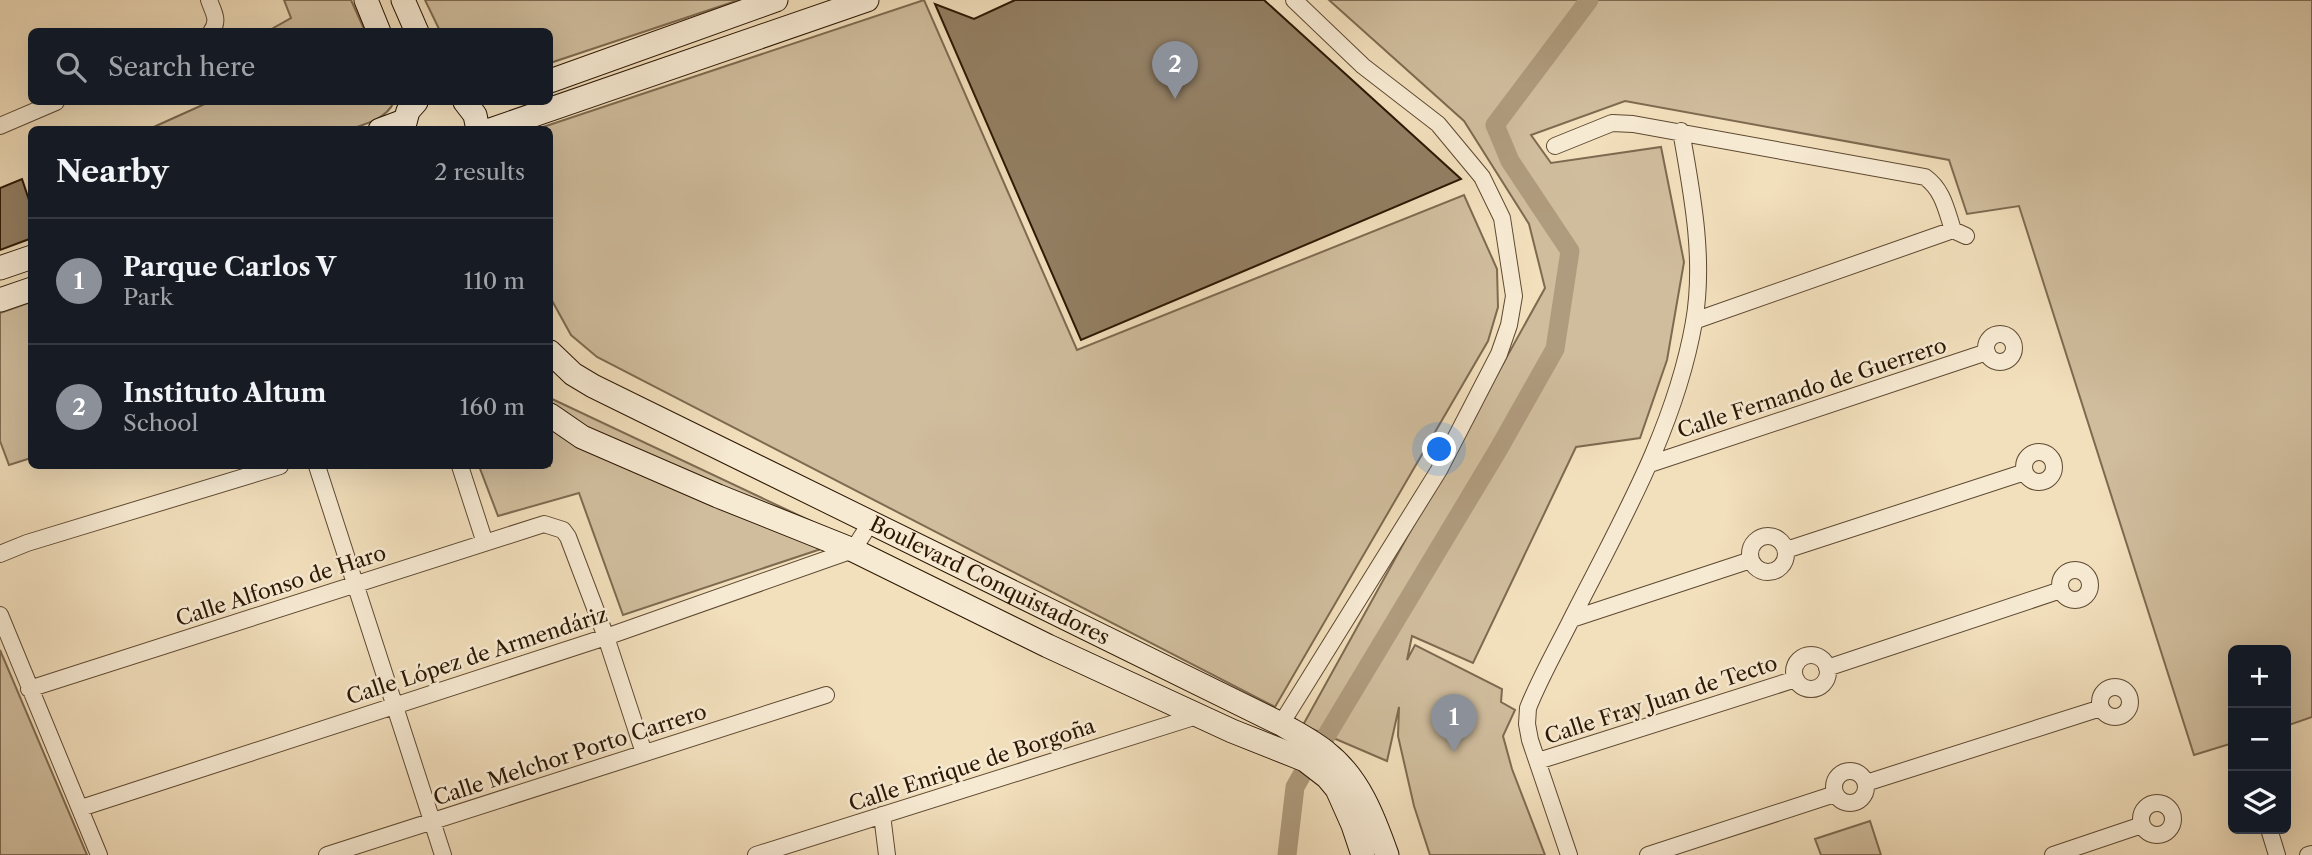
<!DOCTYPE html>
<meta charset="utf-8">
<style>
body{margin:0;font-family:"Libre Caslon Text",serif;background:#242831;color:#f1f3f6}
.controls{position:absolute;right:21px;bottom:21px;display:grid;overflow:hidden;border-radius:10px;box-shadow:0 7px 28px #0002}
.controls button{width:63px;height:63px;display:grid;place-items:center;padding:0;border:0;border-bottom:2px solid #363941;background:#171b24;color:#f1f3f6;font:35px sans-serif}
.you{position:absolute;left:1440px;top:450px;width:24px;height:24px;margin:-18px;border:5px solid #fff;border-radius:50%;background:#1a73e8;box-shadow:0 0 0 10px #1a73e833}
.badge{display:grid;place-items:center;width:46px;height:46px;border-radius:50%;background:#8c9099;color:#fff;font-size:23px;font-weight:700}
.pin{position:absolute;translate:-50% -58px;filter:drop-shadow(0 2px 4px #0008)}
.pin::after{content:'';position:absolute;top:37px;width:24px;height:21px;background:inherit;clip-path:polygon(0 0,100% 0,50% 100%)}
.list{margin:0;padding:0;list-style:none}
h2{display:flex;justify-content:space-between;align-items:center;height:91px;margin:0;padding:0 28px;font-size:30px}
h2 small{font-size:23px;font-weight:400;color:#9ea1a6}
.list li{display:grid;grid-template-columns:46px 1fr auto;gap:21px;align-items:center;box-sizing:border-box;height:126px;padding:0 28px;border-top:2px solid #363941}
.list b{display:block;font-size:26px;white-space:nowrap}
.list p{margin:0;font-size:23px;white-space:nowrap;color:#9ea1a6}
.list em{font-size:23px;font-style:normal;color:#9ea1a6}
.icon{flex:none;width:38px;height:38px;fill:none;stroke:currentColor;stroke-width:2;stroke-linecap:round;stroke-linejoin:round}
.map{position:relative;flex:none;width:2312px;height:855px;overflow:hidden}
.search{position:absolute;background:#171b24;box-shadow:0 7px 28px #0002;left:28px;top:28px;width:525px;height:77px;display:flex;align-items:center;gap:18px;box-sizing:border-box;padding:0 24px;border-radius:10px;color:#9ea1a6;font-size:26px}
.panel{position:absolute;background:#171b24;box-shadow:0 7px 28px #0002;left:28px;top:126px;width:525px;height:343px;border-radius:10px}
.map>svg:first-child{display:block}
</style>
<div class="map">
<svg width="2312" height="855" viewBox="0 0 2312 855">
<rect width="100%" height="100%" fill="#f2dfbc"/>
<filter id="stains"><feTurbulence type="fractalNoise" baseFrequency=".00286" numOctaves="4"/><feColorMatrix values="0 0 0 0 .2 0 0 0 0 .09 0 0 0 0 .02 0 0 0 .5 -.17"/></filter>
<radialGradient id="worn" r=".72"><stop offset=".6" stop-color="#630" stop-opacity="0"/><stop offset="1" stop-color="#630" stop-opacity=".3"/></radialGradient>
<path fill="#d0bd9d" stroke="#7e6a50" stroke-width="2" d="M284 0H351L365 31H268L291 18Z
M425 0H739L550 63V32L440 31Z
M924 0 1077 350 1464 195 1497 269 1498 307 1488 341 1275 707 597 357 571 335 550 297V130L537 129Z
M1329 0H2312V717L2286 726V650H2233V743L2194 755 2019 206 1967 214 1949 160 1625 101 1531 135 1551 163 1661 147 1684 262 1667 360 1640 438 1576 447 1473 663 1412 636 1407 660 1415 645 1502 689 1501 702 1515 710 1503 736 1512 769 1545 855H1430L1414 806 1398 736 1399 707 1387 761 1303 725 1545 288 1529 224 1464 121Z
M209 102H394C386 119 366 124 350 129L147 130Z
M31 302V458L9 465 0 441V313Z
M550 398 815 523 821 549 623 615 579 493 498 516 479 466H550Z
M0 650 87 855H0Z
M1870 821 1881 855H1821L1815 839Z"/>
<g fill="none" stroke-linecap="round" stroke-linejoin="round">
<path stroke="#af9b7d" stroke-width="19" d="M1325 738 1498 450 1555 349 1570 251 1510 161 1495 125 1589 0
M1287 855 1295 787 1303 773"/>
</g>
<path fill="#937f63" stroke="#2c1703" stroke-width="2" d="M1015 0H1264L1461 179 1081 340 935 4 974 19Z
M22 179 32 209V238L0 250V188Z"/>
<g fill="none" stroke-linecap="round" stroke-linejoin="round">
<g stroke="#5e4931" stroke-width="18">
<path id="street" d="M209 0C213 12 220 20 211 32
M0 126 56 102
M1555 146 1612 123 1633 124 1925 177C1943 190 1946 209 1953 230
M1694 321 1953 230 1966 236
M1986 348a14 14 0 1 1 28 0a14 14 0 1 1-28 0Z
M2024 467a15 15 0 1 1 30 0a15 15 0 1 1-30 0Z
M1650 464 1987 352
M317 466 443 855
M460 466 485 543
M1750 554a18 18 0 1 1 36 0a18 18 0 1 1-36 0Z
M1786 550 2025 472
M0 554 27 543 280 466
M2060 585a15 15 0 1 1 30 0a15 15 0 1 1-30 0Z
M0 615 99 855
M1572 619 1751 560
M1794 672a17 17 0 1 1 34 0a17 17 0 1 1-34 0Z
M1827 668 2061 590
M2100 702a15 15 0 1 1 30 0a15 15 0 1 1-30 0Z
M29 689 544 524 563 530 568 537 606 637 644 753
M1281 724 1439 470 1499 354 1509 325 1514 296 1502 218 1482 177 1438 124 1363 66 1294 0
M1538 761 1796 679
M1834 787a16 16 0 1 1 32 0a16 16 0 1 1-32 0Z
M1866 783 2101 708
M2141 819a16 16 0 1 1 32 0a16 16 0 1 1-32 0Z
M81 808 606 637 853 550 871 522
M882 815 887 855
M2269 829 2277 855
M327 855 826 695
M756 855 1200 715
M1569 855 1530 740 1527 724 1528 708C1540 678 1556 650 1570 622 1619 525 1675 430 1694 322 1705 259 1692 193 1681 131
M1648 855 1835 794
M2053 855 2142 825
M2308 855 2312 854"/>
</g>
<g stroke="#2c1703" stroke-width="25">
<g id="secondary">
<path d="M366 0 379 32"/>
<path d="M403 0 417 32"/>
<path d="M550 81 776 0"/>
<path d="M465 102 475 115 478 130"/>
<path d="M380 130 404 121"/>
<path d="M403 130 408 111 416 102"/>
<path d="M490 130 867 0"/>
<path d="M0 268 32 257"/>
<path d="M0 300 32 289"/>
<path id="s1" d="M550 352 573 374 593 386 1281 724C1296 733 1314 742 1327 753 1359 778 1374 818 1387 855"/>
<path d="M550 415 582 437 718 496 853 550 1048 646 1232 731 1305 760 1327 777 1337 789 1353 825 1363 855"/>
</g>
</g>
<use href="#street" stroke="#f7ead3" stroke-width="16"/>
<use href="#secondary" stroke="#f7ead3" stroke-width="23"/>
</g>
<g text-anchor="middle" stroke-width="5" stroke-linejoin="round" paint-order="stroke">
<g font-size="21" fill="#2c1703" stroke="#f7ead3">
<text transform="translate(1812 388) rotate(-18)" y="7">Calle Fernando de Guerrero</text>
<text dy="7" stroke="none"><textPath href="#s1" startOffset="497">Boulevard Conquistadores</textPath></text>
<text transform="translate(281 586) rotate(-18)" y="7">Calle Alfonso de Haro</text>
<text transform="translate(477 656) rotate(-18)" y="7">Calle López de Armendáriz</text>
<text transform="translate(1661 700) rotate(-18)" y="7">Calle Fray Juan de Tecto</text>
<text transform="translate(570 755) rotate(-18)" y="7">Calle Melchor Porto Carrero</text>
<text transform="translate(972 765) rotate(-18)" y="7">Calle Enrique de Borgoña</text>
</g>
</g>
<rect width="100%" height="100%" filter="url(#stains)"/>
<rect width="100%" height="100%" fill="url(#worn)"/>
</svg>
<div class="controls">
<button>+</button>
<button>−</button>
<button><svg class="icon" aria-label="layers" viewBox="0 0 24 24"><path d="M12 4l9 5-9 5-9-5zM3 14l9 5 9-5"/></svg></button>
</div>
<div class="you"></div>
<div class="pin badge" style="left:1454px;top:752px">1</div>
<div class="pin badge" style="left:1175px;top:99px">2</div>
<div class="search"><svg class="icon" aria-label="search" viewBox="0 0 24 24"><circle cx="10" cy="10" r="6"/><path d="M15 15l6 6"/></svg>Search here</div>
<section class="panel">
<h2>Nearby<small>2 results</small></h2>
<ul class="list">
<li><span class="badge">1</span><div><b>Parque Carlos V</b><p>Park</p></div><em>110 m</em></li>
<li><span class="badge">2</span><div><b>Instituto Altum</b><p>School</p></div><em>160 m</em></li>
</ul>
</section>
</div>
